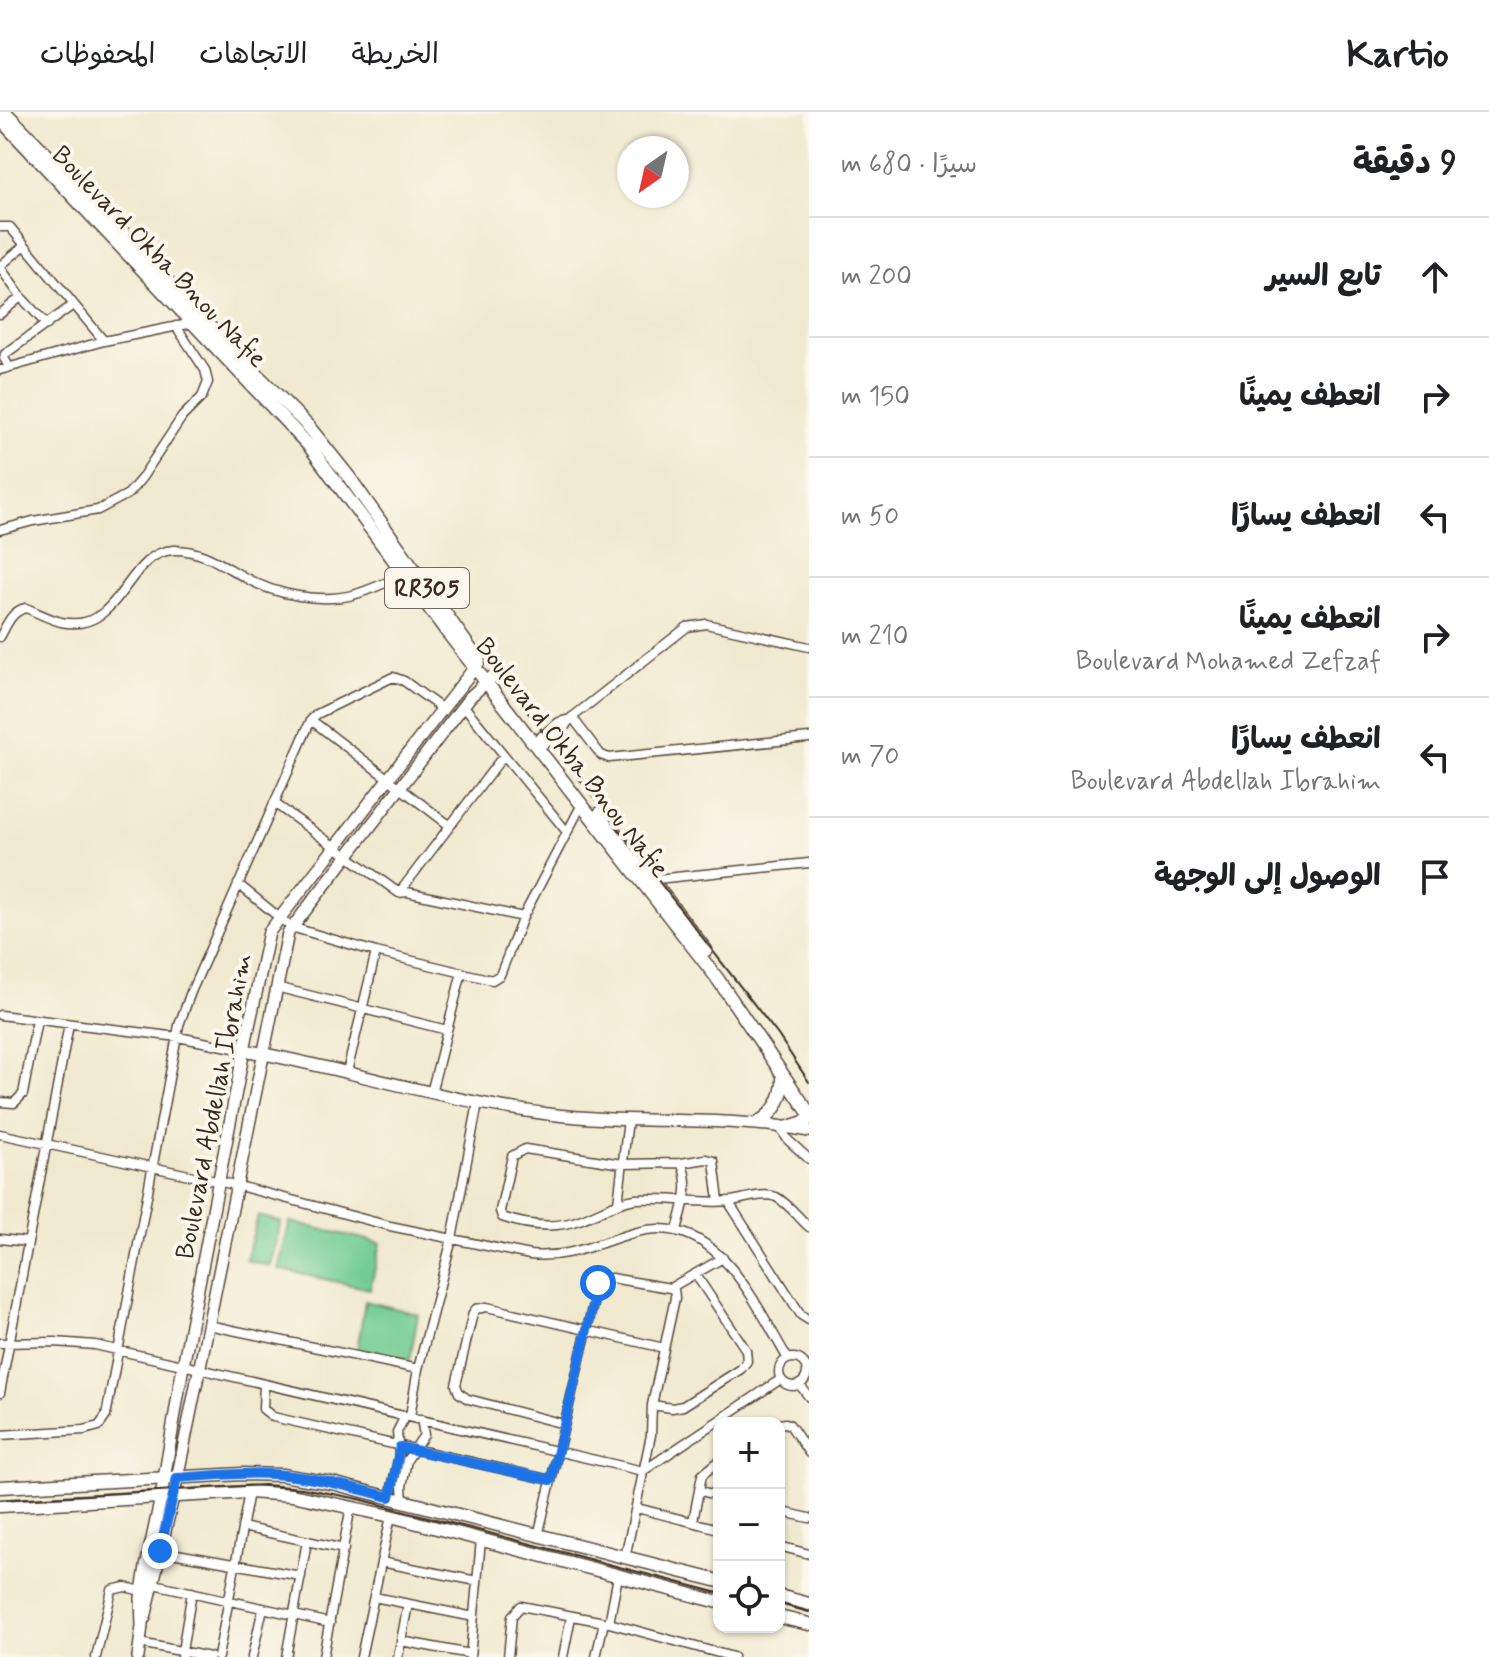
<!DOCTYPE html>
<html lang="ar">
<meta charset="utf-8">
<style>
body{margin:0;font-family:Mynerve,"Playpen Sans Arabic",sans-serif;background:#f2f2f2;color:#202124;direction:rtl}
.controls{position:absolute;right:24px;bottom:24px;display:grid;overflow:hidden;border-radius:16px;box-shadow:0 2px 6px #0004}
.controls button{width:72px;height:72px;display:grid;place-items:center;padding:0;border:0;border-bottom:2px solid #e0e0e0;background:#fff;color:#202124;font:40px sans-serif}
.compass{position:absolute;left:617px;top:24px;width:72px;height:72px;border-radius:50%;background:#fff;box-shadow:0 2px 6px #0004;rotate:214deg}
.stop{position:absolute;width:24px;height:24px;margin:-18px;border:6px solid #1a73e8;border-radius:50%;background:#fff}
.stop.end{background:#1a73e8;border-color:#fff;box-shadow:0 2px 8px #0008}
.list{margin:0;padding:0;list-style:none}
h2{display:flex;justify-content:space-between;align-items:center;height:104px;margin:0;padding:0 32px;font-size:34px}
h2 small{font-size:26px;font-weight:400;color:#757577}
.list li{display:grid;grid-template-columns:52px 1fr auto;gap:24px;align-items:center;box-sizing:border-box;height:120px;padding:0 32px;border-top:2px solid #e0e0e0}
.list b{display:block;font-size:30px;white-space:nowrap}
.list p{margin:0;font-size:26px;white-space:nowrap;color:#757577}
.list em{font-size:26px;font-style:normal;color:#757577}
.icon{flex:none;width:44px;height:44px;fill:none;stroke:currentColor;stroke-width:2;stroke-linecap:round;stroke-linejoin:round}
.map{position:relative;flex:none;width:809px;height:1545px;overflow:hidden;direction:ltr}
header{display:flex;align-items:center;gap:48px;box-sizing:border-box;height:112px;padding:0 40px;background:#fff;border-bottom:2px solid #e0e0e0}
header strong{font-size:38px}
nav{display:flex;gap:44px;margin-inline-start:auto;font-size:28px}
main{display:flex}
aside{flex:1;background:#fff}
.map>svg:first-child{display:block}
</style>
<header>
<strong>Kartio</strong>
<nav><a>الخريطة</a><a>الاتجاهات</a><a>المحفوظات</a></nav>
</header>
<main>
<aside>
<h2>9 دقيقة<small>سيرًا · 680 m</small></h2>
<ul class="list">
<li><svg class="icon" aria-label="ahead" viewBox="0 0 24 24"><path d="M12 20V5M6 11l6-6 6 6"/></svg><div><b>تابع السير</b></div><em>200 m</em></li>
<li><svg class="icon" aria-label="right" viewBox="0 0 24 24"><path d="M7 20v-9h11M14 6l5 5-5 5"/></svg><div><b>انعطف يمينًا</b></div><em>150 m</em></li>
<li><svg class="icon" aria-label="left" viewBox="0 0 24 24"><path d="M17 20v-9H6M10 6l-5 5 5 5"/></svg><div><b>انعطف يسارًا</b></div><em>50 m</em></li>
<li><svg class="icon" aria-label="right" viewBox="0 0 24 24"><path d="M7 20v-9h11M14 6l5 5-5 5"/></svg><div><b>انعطف يمينًا</b><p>Boulevard Mohamed Zefzaf</p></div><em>210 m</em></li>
<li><svg class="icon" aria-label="left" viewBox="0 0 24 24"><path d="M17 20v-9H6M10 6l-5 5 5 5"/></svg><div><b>انعطف يسارًا</b><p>Boulevard Abdellah Ibrahim</p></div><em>70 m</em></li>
<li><svg class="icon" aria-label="arrive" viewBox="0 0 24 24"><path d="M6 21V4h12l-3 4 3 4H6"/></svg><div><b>الوصول إلى الوجهة</b></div></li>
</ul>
</aside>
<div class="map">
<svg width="809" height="1545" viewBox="0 0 809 1545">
<rect width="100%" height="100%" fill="#fbf7ec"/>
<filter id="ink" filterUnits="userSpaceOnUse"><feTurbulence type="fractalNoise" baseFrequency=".0125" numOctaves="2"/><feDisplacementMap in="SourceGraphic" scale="16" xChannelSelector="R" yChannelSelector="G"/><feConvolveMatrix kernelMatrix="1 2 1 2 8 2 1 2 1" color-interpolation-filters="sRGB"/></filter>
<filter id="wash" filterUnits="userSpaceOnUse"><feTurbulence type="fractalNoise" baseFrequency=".006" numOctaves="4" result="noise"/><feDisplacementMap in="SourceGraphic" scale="32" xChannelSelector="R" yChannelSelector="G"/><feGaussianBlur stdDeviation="1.8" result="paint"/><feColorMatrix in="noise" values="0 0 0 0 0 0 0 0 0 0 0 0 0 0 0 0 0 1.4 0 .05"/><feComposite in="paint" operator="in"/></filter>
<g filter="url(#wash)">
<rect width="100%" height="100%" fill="#f1e9cf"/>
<path fill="#72cc93" stroke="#567b58" stroke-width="2" d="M258 1104 281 1110 270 1154 246 1148Z
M290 1110 381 1131 370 1177 278 1157Z
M365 1189 418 1202 410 1248 357 1239Z"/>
</g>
<g filter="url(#ink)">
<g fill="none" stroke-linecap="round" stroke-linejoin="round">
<g stroke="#564739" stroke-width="11">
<path id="street" d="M0 115H10L104 229
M0 154 24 134
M0 155 21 185 47 213
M0 202 21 185
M9 255 4 246 5 242 73 193
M0 258 104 229 193 211
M0 418 33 409 98 398 128 382 141 367 182 305 202 285 208 270 205 258 176 214
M0 525C7 513 11 499 26 496 38 501 49 507 61 510 122 523 125 441 173 438 201 437 222 453 246 466 275 483 320 491 353 483 371 478 388 469 405 463
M464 594 567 720
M572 605 601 643 609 646 809 626
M311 608 449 713
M534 630 559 610 570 607
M539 636 564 616 570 607 687 515 706 512 809 535
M274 691 399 781 407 780 523 805
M647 768 809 751
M238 772 291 815 376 840 492 868 500 863 523 805 582 692
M399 781 504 643
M276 875 447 918
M0 903 178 925 244 938
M347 960 376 840
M431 981 462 860
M0 990 14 991 23 982 37 908
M778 1013 788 1028 809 1047
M0 1022 235 1073 390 1114 530 1143C570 1147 599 1130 637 1120 717 1099 755 1192 788 1247
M681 1051 706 1047 714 1049 719 1089
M728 1089 801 1203 809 1208
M618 1091 628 1008
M677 1118C683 1096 692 1073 681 1051L622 1052 525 1037 512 1044 500 1099 502 1105C528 1114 557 1117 582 1107 600 1100 616 1090 635 1087 667 1085 700 1092 731 1089 744 1087 764 1080 776 1085 788 1091 799 1106 809 1115
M0 1127 28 1130
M208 1213 418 1257
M0 1231 55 1230 95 1233 643 1359 781 1267
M779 1260a14 14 0 1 1 28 0a14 14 0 1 1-28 0Z
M264 1273 263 1297 273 1305 551 1368
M800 1273 809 1285
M0 1281 69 912
M652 1293 672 1296 683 1294 741 1257 747 1249 746 1238 696 1163
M410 1304 418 1257 452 1127 478 991
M564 1312 468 1287 459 1281 456 1273 473 1201 476 1197 487 1195 664 1236
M779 1312 786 1311 790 1313 809 1341
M0 1323 84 1318 99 1314 106 1304 179 913 191 880 311 608 317 602 393 565 404 569 441 596
M701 1379 719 1384
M390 1385 399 1345 397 1320 405 1304
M403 1389 402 1374 407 1348 424 1323 421 1307
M637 1396 719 1417
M779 1399 809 1406
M693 1409 702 1363 719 1349
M242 1415 307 1429
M538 1424 598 1171 611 1166 670 1176 723 1146
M779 1434 809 1442
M160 1439 301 1464
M625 1446 651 1323 652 1293 675 1186 674 1176
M381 1450 477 1469
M154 1472 330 1511
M374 1485 474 1505
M609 1511 618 1464
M401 1529 470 1542
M140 1531 210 1545
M96 1545 112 1478 125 1475 146 1480
M181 1545 192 1480
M218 1545 249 1380
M252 1545 263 1496
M286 1545 307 1429 344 1437
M323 1545 351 1394
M361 1545 391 1404
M398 1545 408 1492
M470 1545 481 1428
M508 1545 512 1504 521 1494 609 1511 733 1545
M563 1545 571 1505
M596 1545 604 1510"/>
</g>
<g stroke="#564739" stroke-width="14">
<path id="secondary" d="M244 938C346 957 445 989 548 1002 635 1013 723 1003 809 1019
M790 1014 809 1008
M145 1506 176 1372 288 821 470 585 492 565
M138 1545 142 1514 141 1486 146 1455 161 1385 183 1254 244 938 269 820 479 550"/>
</g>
<g stroke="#564739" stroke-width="15">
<path id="primary" d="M5 0 122 119 203 208 309 315 349 365 479 549
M0 7 310 335 447 520 717 866 809 1001
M600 701 706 838
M759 1010C777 999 784 983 783 963
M0 1375 242 1362 282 1363 332 1371 719 1469
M0 1394 249 1380 292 1383 391 1404 719 1490
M779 1484 809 1492
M779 1505 809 1512"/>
</g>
<use href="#street" stroke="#fff" stroke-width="8"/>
<use href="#secondary" stroke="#fff" stroke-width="11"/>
<use href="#primary" stroke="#fff" stroke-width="12"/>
<path stroke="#3b2a1e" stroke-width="2" d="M481 540 778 923 809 970
M0 1388 264 1373 302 1376 359 1387 719 1481
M779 1492 809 1500"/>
</g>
</g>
<g fill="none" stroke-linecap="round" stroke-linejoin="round" filter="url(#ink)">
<path stroke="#1a73e8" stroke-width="10" d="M160 1439 177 1366C209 1364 241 1360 272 1362 312 1364 351 1375 390 1385L400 1335 551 1368 598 1171"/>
</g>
<g text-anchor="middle" stroke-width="8" stroke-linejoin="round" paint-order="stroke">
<rect fill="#fbf7ec" stroke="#75685c" stroke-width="2" x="385" y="456" width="84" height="40" rx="6"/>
<g font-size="24" font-weight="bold" fill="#3b2a1e">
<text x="427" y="484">RR305</text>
</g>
<g font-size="26" fill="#3b2a1e" stroke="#fbf7ec">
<text transform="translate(160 144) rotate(46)" y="9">Boulevard Okba Bnou Nafie</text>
<text transform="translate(573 645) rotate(52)" y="9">Boulevard Okba Bnou Nafie</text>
<text transform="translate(213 994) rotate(-79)" y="9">Boulevard Abdellah Ibrahim</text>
</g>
</g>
</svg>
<div class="controls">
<button>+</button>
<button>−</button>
<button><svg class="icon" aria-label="locate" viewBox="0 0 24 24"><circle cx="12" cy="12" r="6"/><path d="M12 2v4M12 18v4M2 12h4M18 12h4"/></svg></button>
</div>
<svg class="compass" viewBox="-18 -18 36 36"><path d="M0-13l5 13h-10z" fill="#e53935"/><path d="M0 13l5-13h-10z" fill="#757577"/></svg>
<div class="stop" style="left:598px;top:1171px"></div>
<div class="stop end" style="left:160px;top:1439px"></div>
</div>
</main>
